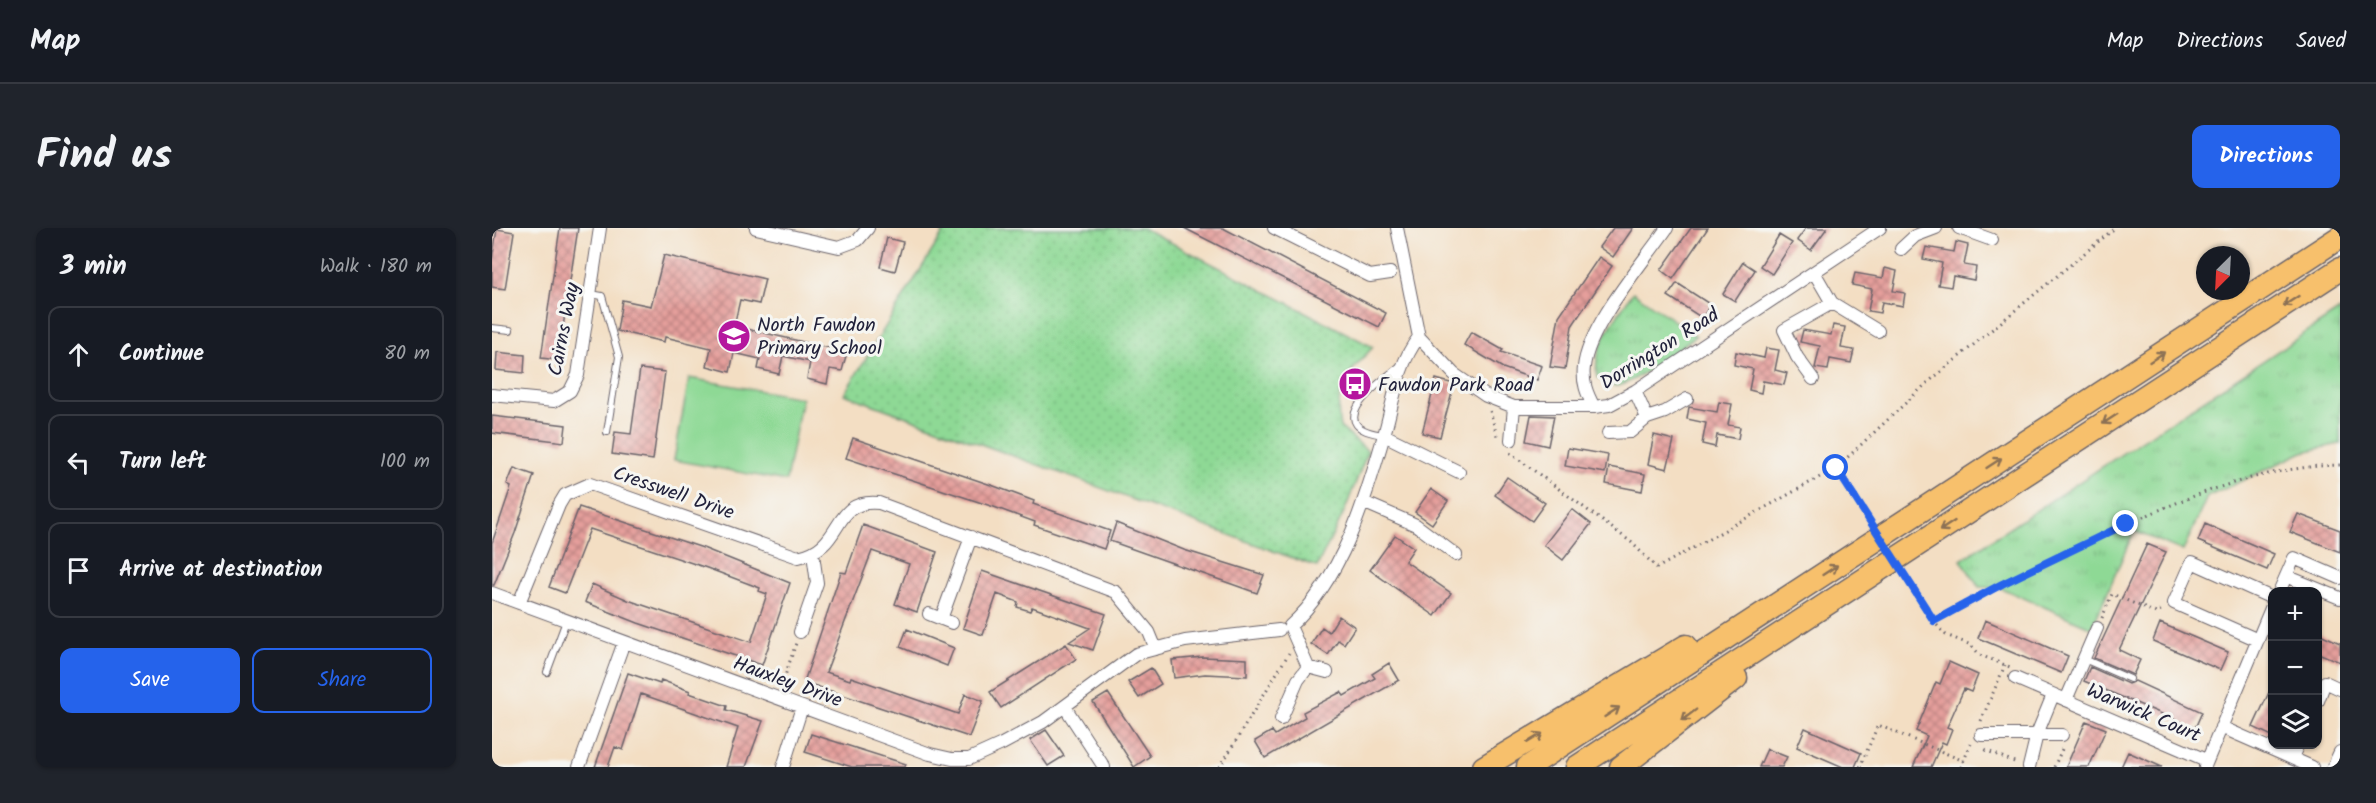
<!DOCTYPE html>
<meta charset="utf-8">
<style>
body{margin:0;font-family:Kalam,sans-serif;background:#20242c;color:#f1f3f6}
.controls{position:absolute;right:18px;bottom:18px;display:grid;overflow:hidden;border-radius:12px;box-shadow:0 2px 4px #0004}
.controls button{width:54px;height:54px;display:grid;place-items:center;padding:0;border:0;border-bottom:2px solid #363941;background:#171b24;color:#f1f3f6;font:30px sans-serif}
.compass{position:absolute;left:1704px;top:18px;width:54px;height:54px;border-radius:50%;background:#171b24;box-shadow:0 2px 4px #0004;rotate:204deg}
.stop{position:absolute;width:18px;height:18px;margin:-14px;border:4px solid #2563eb;border-radius:50%;background:#fff}
.stop.end{background:#2563eb;border-color:#fff;box-shadow:0 2px 6px #0008}
.list{margin:0;padding:0;list-style:none}
h2{display:flex;justify-content:space-between;align-items:center;height:78px;margin:0;padding:0 24px;font-size:26px}
h2 small{font-size:20px;font-weight:400;color:#9ea1a6}
.list li{display:grid;grid-template-columns:39px 1fr auto;gap:18px;align-items:center;box-sizing:border-box;height:96px;margin:0 12px 12px;padding:0 12px;border:2px solid #363941;border-radius:12px}
.list b{display:block;font-size:22px;white-space:nowrap}
.list em{font-size:20px;font-style:normal;color:#9ea1a6}
.actions{display:flex;gap:12px;padding:18px 24px}
.actions a{flex:1;padding:14px 0;border:2px solid #2563eb;border-radius:12px;text-align:center;font-size:21px;color:#2563eb}
.actions .main{background:#2563eb;color:#fff}
.icon{flex:none;width:33px;height:33px;fill:none;stroke:currentColor;stroke-width:2;stroke-linecap:round;stroke-linejoin:round}
.map{position:relative;flex:none;width:1848px;height:539px;overflow:hidden;border-radius:12px}
header{display:flex;align-items:center;gap:36px;box-sizing:border-box;height:84px;padding:0 30px;background:#171b24;border-bottom:2px solid #363941}
header strong{font-size:28px}
nav{display:flex;gap:33px;margin-inline-start:auto;font-size:21px}
.intro{display:flex;align-items:center;justify-content:space-between;box-sizing:border-box;height:144px;padding:0 36px}
h1{margin:0;font-size:42px}
.button{padding:15px 27px;border-radius:12px;background:#2563eb;color:#fff;font-size:21px;font-weight:700}
main{display:flex;gap:36px;padding:0 36px}
aside{flex:1;background:#171b24;border-radius:12px;box-shadow:0 2px 4px #0004}
.map>svg:first-child{display:block}
</style>
<header>
<strong>Map</strong>
<nav><a>Map</a><a>Directions</a><a>Saved</a></nav>
</header>
<div class="intro"><h1>Find us</h1><a class="button">Directions</a></div>
<main>
<aside>
<h2>3 min<small>Walk · 180 m</small></h2>
<ul class="list">
<li><svg class="icon" aria-label="ahead" viewBox="0 0 24 24"><path d="M12 20V5M6 11l6-6 6 6"/></svg><div><b>Continue</b></div><em>80 m</em></li>
<li><svg class="icon" aria-label="left" viewBox="0 0 24 24"><path d="M17 20v-9H6M10 6l-5 5 5 5"/></svg><div><b>Turn left</b></div><em>100 m</em></li>
<li><svg class="icon" aria-label="arrive" viewBox="0 0 24 24"><path d="M6 21V4h12l-3 4 3 4H6"/></svg><div><b>Arrive at destination</b></div></li>
</ul>
<div class="actions"><a class="main">Save</a><a>Share</a></div>
</aside>
<div class="map">
<svg width="1848" height="539" viewBox="0 0 1848 539">
<defs>
<pattern id="grass-tufts" width="24" height="20" patternUnits="userSpaceOnUse" patternTransform="scale(1.5)"><rect width="24" height="20" fill="#8ed995"/><path d="M3 7l-1-3M5 7V3M7 7l1-3M15 17l-1-3M17 17v-4M19 17l1-3" fill="none" stroke="#7aba81"/></pattern>
<pattern id="park-dots" width="8" height="8" patternUnits="userSpaceOnUse" patternTransform="scale(1.5)"><rect width="8" height="8" fill="#8ed995"/><path d="M2 2h.1M6 6h.1" fill="none" stroke="#7aba81" stroke-width="1.8" stroke-linecap="round"/></pattern>
<pattern id="building-cross-hatch" width="8" height="8" patternUnits="userSpaceOnUse" patternTransform="scale(1.5)"><rect width="8" height="8" fill="#e59f9b"/><path d="M0 0l8 8M0 8l8-8" fill="none" stroke="#b98180"/></pattern>
</defs>
<rect width="100%" height="100%" fill="#f6f6f2"/>
<filter id="ink" filterUnits="userSpaceOnUse"><feTurbulence type="fractalNoise" baseFrequency=".0167" numOctaves="2"/><feDisplacementMap in="SourceGraphic" scale="12" xChannelSelector="R" yChannelSelector="G"/><feConvolveMatrix kernelMatrix="1 2 1 2 8 2 1 2 1" color-interpolation-filters="sRGB"/></filter>
<filter id="wash" filterUnits="userSpaceOnUse"><feTurbulence type="fractalNoise" baseFrequency=".008" numOctaves="4" result="noise"/><feDisplacementMap in="SourceGraphic" scale="24" xChannelSelector="R" yChannelSelector="G"/><feGaussianBlur stdDeviation="1.35" result="paint"/><feColorMatrix in="noise" values="0 0 0 0 0 0 0 0 0 0 0 0 0 0 0 0 0 1.4 0 .05"/><feComposite in="paint" operator="in"/></filter>
<g filter="url(#wash)">
<rect width="100%" height="100%" fill="#f3dec3"/>
<path fill="url(#grass-tufts)" stroke="#587e68" stroke-width="1.5" d="M1141 64 1204 108C1187 119 1144 155 1126 158 1118 159 1110 153 1105 149 1100 117 1125 89 1141 64Z
M1848 82V216L1811 224 1715 269 1691 323 1642 303 1600 400 1509 360 1487 359 1469 332Z"/>
<path fill="url(#park-dots)" stroke="#587e68" stroke-width="1.5" d="M454 0H651L881 119C857 145 841 161 848 199L876 223 853 282 825 339 352 166Z"/>
<path fill="#8ed995" stroke="#587e68" stroke-width="1.5" d="M197 150 310 170 294 253 182 232Z"/>
<g id="blocks">
<path fill="url(#building-cross-hatch)" d="M68 0H86L66 132 49 130Z
M692 0H731L894 85 887 99Z
M1121 0H1141L1121 29 1107 19Z
M1199 0H1216L1181 51 1169 42Z
M1314 0H1335L1319 22 1305 12Z
M5 1 22 4 13 61 0 59V33Z
M1287 7 1300 15 1280 46 1268 38Z
M395 10 411 14 403 43 388 39Z
M1464 14 1476 17 1472 37 1484 39 1482 52 1461 48 1459 59 1446 57 1450 35 1431 31 1434 19 1462 24Z
M172 27 273 51 267 76 248 72 242 98 355 124 350 143 338 141 335 156 315 151 318 134 291 128 287 146 266 141 268 131 242 125 238 144 215 138 219 120 173 109 172 114 125 103 130 72 159 78Z
M1107 29 1120 38 1080 98 1073 141 1058 139 1067 88Z
M1251 34 1263 42 1243 73 1231 66Z
M1393 40 1405 43 1401 63 1413 65 1411 78 1390 74 1388 85 1376 83 1380 61 1360 57 1363 45 1391 50Z
M1185 55 1219 77 1210 90 1176 68Z
M1341 97 1353 99 1349 120 1362 122 1359 135 1338 131 1336 142 1323 140 1328 118 1308 114 1311 102 1339 107Z
M979 104 1011 122 1009 124 1050 138 1045 152 1011 140 972 117Z
M1274 120 1287 122 1283 142 1295 145 1292 157 1271 153 1269 165 1257 162 1261 141 1242 137 1244 124 1272 130Z
M5 124 33 127 32 145 4 142Z
M148 141 173 144 161 232 120 226 123 204 139 206Z
M944 151 962 156 948 209 930 205Z
M1227 174 1240 176 1236 197 1248 199 1246 211 1225 207 1223 219 1210 216 1214 195 1195 191 1197 179 1225 184Z
M1039 187 1062 188 1056 218 1034 213Z
M0 188 74 197 72 214 0 205Z
M1162 207 1182 212 1175 241 1156 236Z
M361 210 502 258 542 273 541 276 618 303 612 321 542 297 543 294 502 279 354 230Z
M1076 220 1116 227 1113 245 1073 238Z
M1117 239 1153 246 1150 263 1114 256Z
M22 240 42 247 23 305 2 357H0V315L19 259 15 257Z
M1015 249 1053 275 1040 293 1003 267Z
M939 261 956 273 940 296 923 284Z
M87 279 211 320 298 355 270 437 146 395 93 374 100 356 136 372 259 414 275 366 267 363 268 360 215 340 98 301 73 365 57 359Z
M1080 281 1099 296 1071 332 1052 317Z
M1806 286 1848 302V324L1798 304Z
M624 295 692 322 772 347 765 365 618 313Z
M1713 296 1782 326 1775 342 1706 313Z
M371 297 445 324 425 384 403 376 417 336 380 323 334 444 358 452 359 449 466 486 473 466 491 473 477 509 312 454 349 344 354 345Z
M903 307 922 320 913 333 959 365 943 388 878 342Z
M1655 316 1674 324 1627 422 1648 432 1641 447 1602 430Z
M490 343 614 386 601 422 577 414 598 400 540 379 538 383 525 379 526 374 505 366 491 407 471 400Z
M847 388 863 399 852 416 846 412 836 427 819 416 830 399 837 404Z
M1493 392 1576 428 1569 445 1486 410Z
M1668 395 1736 424 1728 442 1661 413Z
M415 401 462 420 455 438 408 419Z
M1826 405 1848 415V434L1826 425Z
M574 416 584 431 509 480 498 464Z
M711 429 755 431V448L713 446 682 450 680 432Z
M1457 434 1486 447 1479 464 1472 461 1455 499 1460 501 1454 516 1450 514 1439 539H1421L1435 508 1424 503 1444 454 1448 456Z
M897 435 907 452 773 530 763 513 780 503 783 507 813 489 811 484 849 464 852 468 883 450 880 446Z
M1598 439 1636 456 1643 453 1710 484 1703 500 1592 453Z
M659 440 669 456 647 470 636 454Z
M136 445 168 456 169 452 198 463 197 465 235 478 234 482 271 493 254 539H234L246 500 149 466 131 522 123 519 116 539H103Z
M1780 458V508L1761 499Z
M616 465 658 528 642 539 601 474Z
M1594 493 1614 501 1597 539H1574Z
M1313 500 1369 525 1363 539H1351L1305 519Z
M554 502 572 528 556 538 538 512Z
M319 506 414 536 413 539H360L313 524Z
M1275 521 1295 529 1290 539H1267Z
M1636 524 1670 539H1629Z"/>
</g>
</g>
<g filter="url(#ink)">
<use href="#blocks" fill-opacity="0" stroke="#6b646b" stroke-width="1.5"/>
<g fill="none" stroke-linecap="round" stroke-linejoin="round">
<g stroke="#6b646b" stroke-width="8">
<path id="lane" d="M99 66 110 68 127 129 115 204
M0 100 18 102
M892 207C826 199 887 155 909 137
M1592 431 1638 451
M55 444 74 393"/>
</g>
<g stroke="#6b646b" stroke-width="14">
<path id="street" d="M264 0 347 19 366 12 376 0
M782 0 878 48 898 45
M1467 0 1500 12
M1409 21 1423 8 1444 0
M1322 44 1340 75 1386 103
M927 109 962 146 994 168 1022 179H1102L1117 177 1143 163 1388 0
M1321 151 1305 129 1292 102 1340 75
M1143 163 1155 190 1173 184 1195 171
M0 167 62 173 78 163 86 147 108 0
M1102 179C1095 166 1090 154 1092 139 1096 98 1151 35 1175 0
M1116 205 1138 204 1155 190
M892 207 967 244
M1019 212 1022 179
M871 274 924 297 964 327
M1794 348 1848 370
M1787 364 1802 330 1848 350
M0 365 438 526 460 531H477L510 516 551 494 644 426 693 413 787 402
M27 375 67 277 73 267 98 256 306 329C354 320 338 270 387 275L624 364 657 404 664 421
M437 386 460 395
M449 391 479 309
M308 404 325 355 321 326
M1766 412 1682 375 1700 334 1780 370
M816 439 798 398C850 351 873 273 892 207 902 173 905 137 927 109L905 0
M1523 450 1714 532
M1574 472 1605 400
M1826 473 1833 454 1848 461
M573 479 612 539
M789 491 806 452 816 439 835 444
M1729 499 1820 539
M1489 507H1570
M1800 530 1806 516
M1713 538 1780 378
M87 539 132 414
M291 539 310 479
M1537 539 1545 506 1561 467
M1841 539 1848 524"/>
</g>
<g stroke="#6b646b" stroke-width="25">
<path id="highway" d="M992 539 1194 418
M1036 539 1848 9
M1085 539 1848 41
M1129 539 1244 450"/>
</g>
<path stroke="#6b646b" stroke-width="3" stroke-dasharray="1.5 4.5" stroke-linecap="butt" d="M998 183 1006 211
M1018 225 1139 314 1165 340 1344 240 1434 156 1623 0
M1344 240 1367 275
M1432 377 1441 393 1454 407 1479 417 1488 427 1518 439
M1610 390 1620 366 1664 385 1672 380
M1441 393C1485 366 1533 344 1580 322 1664 282 1753 239 1848 237
M290 457 304 415
M1489 493 1513 437
M1493 522 1525 535
M728 539 797 425
M1368 539 1386 497 1472 533
M1469 539 1479 516
M1562 539 1571 519"/>
<use href="#lane" stroke="#fff" stroke-width="6"/>
<use href="#street" stroke="#fff" stroke-width="12"/>
<use href="#highway" stroke="#f7c06c" stroke-width="22"/>
<path stroke="#6b646b" stroke-width="3" stroke-dasharray="1.5 4.5" stroke-linecap="butt" d="M1367 275 1432 377"/>
</g>
<defs><path id="oneway-shaft" d="M-6 0H5M1.5-3L5.5 0L1.5 3" fill="none" stroke-width="1.6" stroke-linecap="round" stroke-linejoin="round" transform="scale(1.5)"/></defs>
<g stroke="#8c7154">
<use href="#oneway-shaft" transform="translate(1799 73) rotate(147)"/>
<use href="#oneway-shaft" transform="translate(1665 129) rotate(-33)"/>
<use href="#oneway-shaft" transform="translate(1618 191) rotate(147)"/>
<use href="#oneway-shaft" transform="translate(1502 235) rotate(-33)"/>
<use href="#oneway-shaft" transform="translate(1455 298) rotate(147)"/>
<use href="#oneway-shaft" transform="translate(1338 342) rotate(-33)"/>
<use href="#oneway-shaft" transform="translate(1120 484) rotate(-33)"/>
<use href="#oneway-shaft" transform="translate(1197 487) rotate(143)"/>
<use href="#oneway-shaft" transform="translate(1043 510) rotate(-31)"/>
</g>
</g>
<g fill="none" stroke-linecap="round" stroke-linejoin="round" filter="url(#ink)">
<path stroke="#2563eb" stroke-width="8" d="M1344 240 1442 393 1510 356 1634 296"/>
</g>
<defs>
<g id="school-disc" transform="scale(1.725)"><circle r="9.5" fill="#b5179e" stroke="#f6f6f2"/><path d="M0-5L7-2L0 1L-7-2ZM-4 1L0 2.5L4 1V4Q0 6-4 4Z" fill="#fff"/></g>
<g id="bus-disc" transform="scale(1.725)"><circle r="9.5" fill="#b5179e" stroke="#f6f6f2"/><path d="M-5-6H5V4H4V6H2V4H-2V6H-4V4H-5ZM-3.5-4V0h7V-4ZM-3.5 1.2v1.5H-2V1.2ZM2 1.2v1.5H3.5V1.2Z" fill="#fff"/></g>
</defs>
<g fill-rule="evenodd">
<use href="#school-disc" x="242" y="108"/>
<use href="#bus-disc" x="863" y="156"/>
</g>
<g text-anchor="middle" stroke-width="6" stroke-linejoin="round" paint-order="stroke">
<g font-size="20" fill="#22223b" stroke="#f6f6f2" text-anchor="start">
<text x="265" y="103">North Fawdon<tspan x="265" dy="23">Primary School</tspan></text>
<text x="886" y="163">Fawdon Park Road</text>
</g>
<g font-size="20" fill="#22223b" stroke="#f6f6f2">
<text transform="translate(71 101) rotate(-79)" y="7">Cairns Way</text>
<text transform="translate(1167 120) rotate(-32)" y="7">Dorrington Road</text>
<text transform="translate(182 264) rotate(19)" y="7">Cresswell Drive</text>
<text transform="translate(296 453) rotate(20)" y="7">Hauxley Drive</text>
<text transform="translate(1652 484) rotate(23)" y="7">Warwick Court</text>
</g>
</g>
</svg>
<div class="controls">
<button>+</button>
<button>−</button>
<button><svg class="icon" aria-label="layers" viewBox="0 0 24 24"><path d="M12 4l9 5-9 5-9-5zM3 14l9 5 9-5"/></svg></button>
</div>
<svg class="compass" viewBox="-18 -18 36 36"><path d="M0-13l5 13h-10z" fill="#e53935"/><path d="M0 13l5-13h-10z" fill="#9ea1a6"/></svg>
<div class="stop" style="left:1344px;top:240px"></div>
<div class="stop end" style="left:1634px;top:296px"></div>
</div>
</main>
